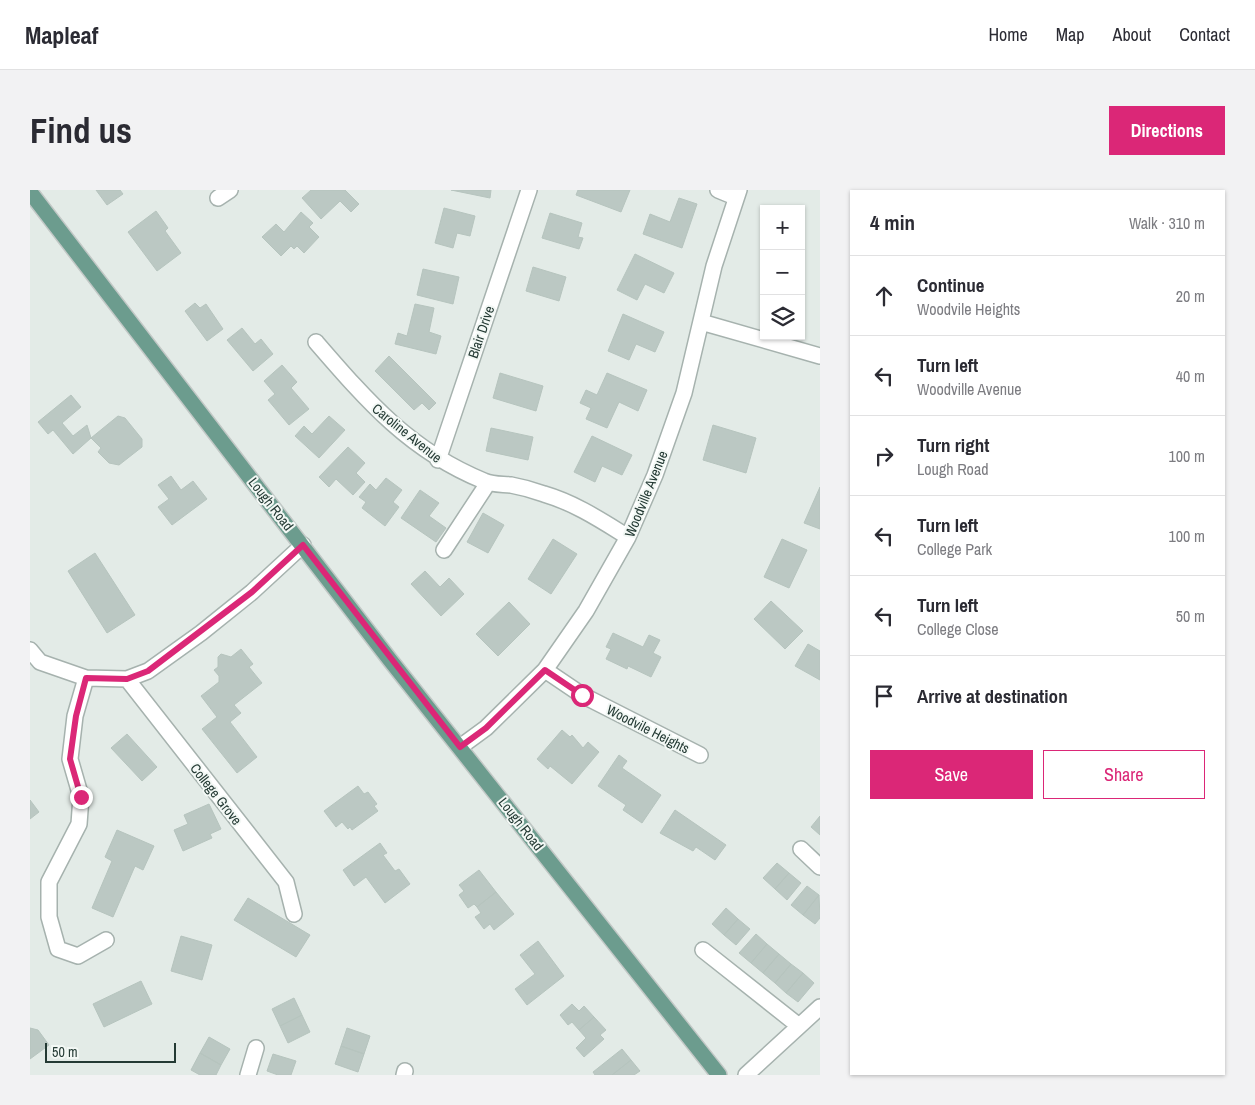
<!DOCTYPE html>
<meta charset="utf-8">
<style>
body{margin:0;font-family:"Archivo Narrow",sans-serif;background:#f2f2f3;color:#2b2b33}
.controls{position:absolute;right:15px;top:15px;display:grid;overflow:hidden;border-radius:0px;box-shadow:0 1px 4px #0004}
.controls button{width:45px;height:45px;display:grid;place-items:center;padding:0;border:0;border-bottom:1px solid #e1e1e2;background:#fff;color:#2b2b33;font:25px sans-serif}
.scale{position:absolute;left:15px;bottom:12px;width:131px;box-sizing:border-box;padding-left:5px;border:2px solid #243a34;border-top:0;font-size:14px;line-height:18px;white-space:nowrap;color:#243a34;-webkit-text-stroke:4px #f3f8f5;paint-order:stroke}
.stop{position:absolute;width:15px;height:15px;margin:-11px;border:4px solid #db2777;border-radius:50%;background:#fff}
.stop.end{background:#db2777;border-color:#fff;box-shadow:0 1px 5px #0008}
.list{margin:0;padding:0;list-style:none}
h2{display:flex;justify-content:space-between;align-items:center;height:65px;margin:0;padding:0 20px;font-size:21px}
h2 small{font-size:16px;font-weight:400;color:#7c7c81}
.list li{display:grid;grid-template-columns:32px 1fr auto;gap:15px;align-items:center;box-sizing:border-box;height:80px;padding:0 20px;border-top:1px solid #e1e1e2}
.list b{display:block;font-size:19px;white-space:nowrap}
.list p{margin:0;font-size:16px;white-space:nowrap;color:#7c7c81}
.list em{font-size:16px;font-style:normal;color:#7c7c81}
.actions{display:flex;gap:10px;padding:15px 20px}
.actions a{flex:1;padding:11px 0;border:1px solid #db2777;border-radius:0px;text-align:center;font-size:18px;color:#db2777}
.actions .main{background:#db2777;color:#fff}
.icon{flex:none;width:28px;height:28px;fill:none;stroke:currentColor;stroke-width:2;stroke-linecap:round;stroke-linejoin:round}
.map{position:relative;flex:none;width:790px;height:885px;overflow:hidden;border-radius:0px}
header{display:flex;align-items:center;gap:30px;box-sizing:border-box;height:70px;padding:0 25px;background:#fff;border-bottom:1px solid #e1e1e2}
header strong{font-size:24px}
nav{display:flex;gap:28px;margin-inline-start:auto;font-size:18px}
.intro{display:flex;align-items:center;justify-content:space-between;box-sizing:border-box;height:120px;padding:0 30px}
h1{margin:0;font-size:35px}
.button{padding:12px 22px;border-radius:0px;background:#db2777;color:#fff;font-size:18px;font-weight:700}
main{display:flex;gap:30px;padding:0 30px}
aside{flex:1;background:#fff;border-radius:0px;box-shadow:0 1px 4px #0004}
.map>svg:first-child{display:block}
</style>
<header>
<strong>Mapleaf</strong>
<nav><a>Home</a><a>Map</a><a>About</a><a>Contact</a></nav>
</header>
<div class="intro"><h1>Find us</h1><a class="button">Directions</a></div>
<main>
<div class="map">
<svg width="790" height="885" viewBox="0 0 790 885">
<rect width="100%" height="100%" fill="#e3ebe7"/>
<path fill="#bbc8c3" stroke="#b6c4be" d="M66 0H90L93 4 77 15Z
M281 0H315L329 14 321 22 310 11 291 29 272 8Z
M421 0H461L460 8Z
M548 0H600L591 22 546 5Z
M649 8 667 14 652 58 613 44 620 24 640 32Z
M414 18 445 26 440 46 427 43 423 58 405 53Z
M126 21 138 38 135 41 151 63 127 81 98 42Z
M271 22 283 33 279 37 289 47 274 63 267 56 264 59 261 56 251 66 232 47 246 34 254 42Z
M520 23 552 33 548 47 553 48 549 59 512 48Z
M605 64 644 83 634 103 615 94 607 110 587 100Z
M503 77 536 87 529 111 496 101Z
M393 79 429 87 423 114 387 105Z
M165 113 170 118 176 114 193 139 177 151 155 121Z
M385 114 404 118 399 142 411 146 406 164 365 154 368 143 377 146Z
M593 124 634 142 625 162 606 154 599 170 578 161Z
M212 138 225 154 231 149 243 164 223 181 197 150Z
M359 166 406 213 399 220 392 213 384 220 345 181Z
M252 175 267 192 261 198 279 219 259 235 238 210 245 204 234 191Z
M470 183 513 196 506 221 463 208Z
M577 183 617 200 608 221 589 212 577 238 556 229 561 218 550 213 556 200 567 205Z
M41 205 51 217 32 233 43 246 57 235 61 248 43 264 23 240 18 244 8 232Z
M88 226 95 228 112 249V257L89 275 79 273 68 262 71 258 61 248Z
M299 226 315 240 289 268 265 246 274 236 282 244Z
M683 235 726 248 716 283 673 270Z
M461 238 503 247 498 270 456 261Z
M562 246 602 265 592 285 572 276 565 292 544 282Z
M318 257 335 273 326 283 335 292 323 305 306 289 299 297 289 287Z
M141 286 151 300 163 291 177 309 142 335 128 317 139 309 128 295Z
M356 288 372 300 363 312 369 317 355 336 332 318 336 312 329 307 340 294 346 300Z
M790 297V339L774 333Z
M390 300 409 313 399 326 416 338 406 352 371 328Z
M453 323 474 335 458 363 437 352Z
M523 349 547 364 521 404 498 389Z
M752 349 777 360 759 398 734 387Z
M65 363 105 425 77 443 38 381Z
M395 381 410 397 419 388 434 404 411 426 381 394Z
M741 411 773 441 755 459 724 429Z
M479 412 500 434 468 466 446 444Z
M583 443 613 457 619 445 630 450 623 463 631 467 621 487 598 476 597 479 576 469 581 459 576 457Z
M778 454 790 461V490L765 476Z
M211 459 223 474 219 477 232 493 204 515 211 523 200 532 227 567 207 583 172 539 187 527 171 506 189 492V486L184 480 188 477V467L191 464 201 467Z
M532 540 540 547 542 545 553 558 558 552 569 562 542 594 520 576 518 579 507 569Z
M97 544 127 577 112 591 81 558Z
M589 565 597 571 592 578 631 605 612 633 593 620 596 615 568 596Z
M328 596 334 604 338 602 347 614 344 616 348 621 322 640 320 637 318 639 312 632 306 637 294 621Z
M0 610 9 622 0 629Z
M179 614 191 639 180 644 182 648 153 661 144 640 158 634 154 625Z
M645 620 696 655 685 670 666 657 663 661 630 643Z
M790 626V645L781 637Z
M87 640 124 656 113 680 105 676 83 727 62 718 82 671 75 667Z
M350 653 357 663 353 665 365 681 369 679 380 694 355 713 336 687 324 696 313 680Z
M747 673 759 683 745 699 733 688Z
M449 680 466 702 447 717 444 714 438 718 429 705 434 701 429 695Z
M759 683 771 693 757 710 745 699Z
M777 696 789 705 773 725 761 715Z
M466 702 484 724 464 740 460 734 454 739 445 727 451 723 447 717Z
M789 705 790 728 785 734 773 725Z
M218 708 280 745 266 767 204 730Z
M696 718 708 729 694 745 682 734Z
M708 729 720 739 706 755 694 745Z
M726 744 737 754 721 773 709 763Z
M151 746 182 755 172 790 141 781Z
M508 751 534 786 497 815 485 799 505 784 490 765Z
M737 754 749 764 733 783 721 773Z
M749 764 761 774 745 793 733 783Z
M761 774 773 783 756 803 745 793Z
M773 783 784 793 768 812 756 803Z
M111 791 122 814 74 837 63 814Z
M264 808 272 825 250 836 242 819Z
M542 814 549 821 554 816 564 827 549 840 542 832 538 835 530 825Z
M272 825 280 842 258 853 250 836Z
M564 827 576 840 570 845 574 849 554 867 546 858 556 848 549 840Z
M0 838 8 840 19 855 0 869Z
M317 838 340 846 334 864 311 856Z
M179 847 200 859 191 875 170 863Z
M311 856 334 864 328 882 305 874Z
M592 859 601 870 582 885H565L563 882Z
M170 863 191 875 186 885H170L161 880Z
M243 864 266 871 261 885H248L237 881Z
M601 870 610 881 604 885H582Z"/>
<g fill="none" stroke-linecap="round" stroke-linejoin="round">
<g stroke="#a6b2ae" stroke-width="18">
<path id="minor" d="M688 0 705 7
M188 8 200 0
M671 132 790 166
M286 152C337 211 380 261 454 291 463 295 472 294 481 295 492 297 503 300 514 304 545 313 572 331 598 347
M408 270 499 0
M414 360 458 293
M0 460 10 472 56 488 97 489 118 481 171 443 222 402 273 355
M515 480 552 505 670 565
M56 488 45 526 40 569 51 607 49 634 19 692V727L28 759 48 766 76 750
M97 489 256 692 264 724
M430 557 456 538 515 480 556 421 598 347 625 285 654 203 684 76 709 0
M771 659 790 677
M673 760 769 836
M218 885 226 858
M374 885 375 881
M716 885 790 817"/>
</g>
<g stroke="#c2c8c6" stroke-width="18">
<path id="major" d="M0 2 360 470 689 885"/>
</g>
<use href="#minor" stroke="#fff" stroke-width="15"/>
<use href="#major" stroke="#6c9c8e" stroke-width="15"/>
</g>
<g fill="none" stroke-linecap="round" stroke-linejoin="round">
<path stroke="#db2777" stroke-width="6" d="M51 607 40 569 46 526 56 488 97 489 118 481 222 402 273 355 430 557 456 538 515 480 552 505"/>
</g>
<g text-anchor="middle" stroke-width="4" stroke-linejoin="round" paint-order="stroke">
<g font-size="14" fill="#243a34" stroke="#f3f8f5">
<text transform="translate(451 142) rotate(-71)" y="5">Blair Drive</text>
<text transform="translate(377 243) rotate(39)" y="5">Caroline Avenue</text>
<text transform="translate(616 304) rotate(-68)" y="5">Woodville Avenue</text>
<text transform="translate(241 314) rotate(52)" y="5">Lough Road</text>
<text transform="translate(618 539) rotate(27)" y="5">Woodvile Heights</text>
<text transform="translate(186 604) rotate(52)" y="5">College Grove</text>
<text transform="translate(491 634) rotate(52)" y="5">Lough Road</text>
</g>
</g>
</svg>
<div class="controls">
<button>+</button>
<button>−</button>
<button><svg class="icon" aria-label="layers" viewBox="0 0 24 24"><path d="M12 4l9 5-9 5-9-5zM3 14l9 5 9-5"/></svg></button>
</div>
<div class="scale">50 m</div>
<div class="stop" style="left:552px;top:505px"></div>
<div class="stop end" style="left:51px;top:607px"></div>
</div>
<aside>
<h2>4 min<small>Walk · 310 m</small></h2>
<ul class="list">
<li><svg class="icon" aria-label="ahead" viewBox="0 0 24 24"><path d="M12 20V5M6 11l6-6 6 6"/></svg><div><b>Continue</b><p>Woodvile Heights</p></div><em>20 m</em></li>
<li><svg class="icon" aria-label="left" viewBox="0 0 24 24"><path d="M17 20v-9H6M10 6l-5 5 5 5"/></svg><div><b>Turn left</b><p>Woodville Avenue</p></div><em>40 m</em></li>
<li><svg class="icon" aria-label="right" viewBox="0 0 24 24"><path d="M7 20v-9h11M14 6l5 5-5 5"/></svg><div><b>Turn right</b><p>Lough Road</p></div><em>100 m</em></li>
<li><svg class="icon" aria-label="left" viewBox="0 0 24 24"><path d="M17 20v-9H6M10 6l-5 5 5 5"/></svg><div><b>Turn left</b><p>College Park</p></div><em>100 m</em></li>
<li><svg class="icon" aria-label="left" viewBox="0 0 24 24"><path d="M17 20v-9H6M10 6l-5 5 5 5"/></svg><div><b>Turn left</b><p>College Close</p></div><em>50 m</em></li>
<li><svg class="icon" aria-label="arrive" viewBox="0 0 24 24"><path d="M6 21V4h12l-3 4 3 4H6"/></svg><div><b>Arrive at destination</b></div></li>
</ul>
<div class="actions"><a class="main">Save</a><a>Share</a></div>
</aside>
</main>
